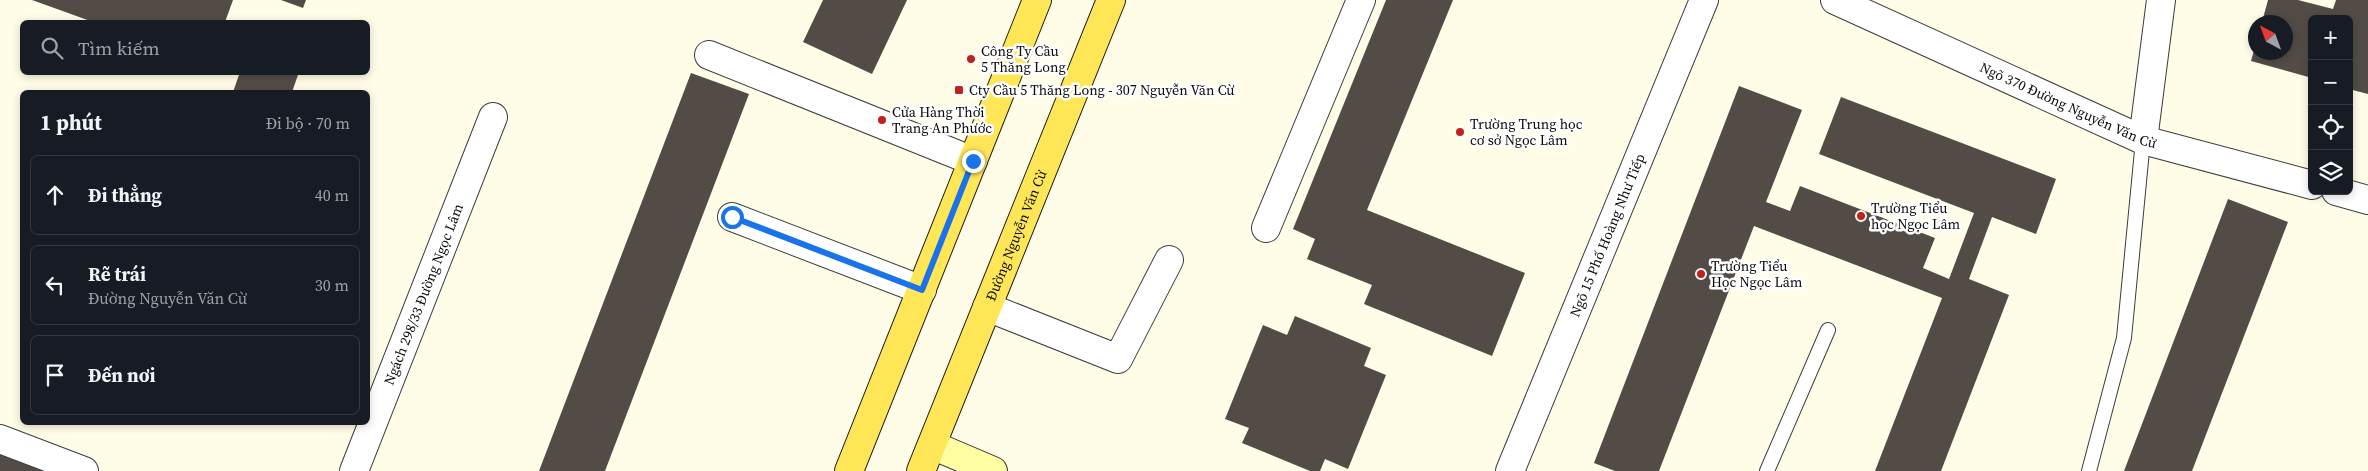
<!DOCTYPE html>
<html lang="vi">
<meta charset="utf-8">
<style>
body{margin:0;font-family:"Source Serif 4",serif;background:#20242c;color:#f1f3f6}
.controls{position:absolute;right:15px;top:15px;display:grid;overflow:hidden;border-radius:8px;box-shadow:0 2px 8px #0003}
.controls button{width:45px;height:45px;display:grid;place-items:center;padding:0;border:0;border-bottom:1px solid #363941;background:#171b24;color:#f1f3f6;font:25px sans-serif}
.compass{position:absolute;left:2248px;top:15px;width:45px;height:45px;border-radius:50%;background:#171b24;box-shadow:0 2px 8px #0003;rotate:319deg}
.stop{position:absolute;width:15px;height:15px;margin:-11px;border:4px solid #1a73e8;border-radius:50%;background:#fff}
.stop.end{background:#1a73e8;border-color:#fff;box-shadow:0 1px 5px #0008}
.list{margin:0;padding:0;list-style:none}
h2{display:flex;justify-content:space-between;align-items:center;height:65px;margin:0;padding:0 20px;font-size:21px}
h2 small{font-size:16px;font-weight:400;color:#9ea1a6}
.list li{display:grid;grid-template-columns:32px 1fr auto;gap:15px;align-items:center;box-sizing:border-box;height:80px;margin:0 10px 10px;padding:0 10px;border:1px solid #363941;border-radius:8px}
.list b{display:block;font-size:19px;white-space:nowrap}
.list p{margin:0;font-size:16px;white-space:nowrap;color:#9ea1a6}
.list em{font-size:16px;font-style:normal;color:#9ea1a6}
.icon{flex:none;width:28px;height:28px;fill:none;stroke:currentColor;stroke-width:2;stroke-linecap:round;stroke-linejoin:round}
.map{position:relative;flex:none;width:2368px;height:471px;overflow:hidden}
.search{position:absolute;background:#171b24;box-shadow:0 2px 8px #0003;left:20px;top:20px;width:350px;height:55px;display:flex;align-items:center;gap:12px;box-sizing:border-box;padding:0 18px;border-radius:8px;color:#9ea1a6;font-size:19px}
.panel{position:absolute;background:#171b24;box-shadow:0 2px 8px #0003;left:20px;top:90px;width:350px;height:335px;border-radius:8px}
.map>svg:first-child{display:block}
</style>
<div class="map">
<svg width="2368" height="471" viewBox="0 0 2368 471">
<rect width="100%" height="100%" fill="#fffce7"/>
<path fill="#534c46" d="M32 0H233L225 22H93Z
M281 0H306L303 8Z
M823 0H907L872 74 803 42Z
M1386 0H1453L1367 210 1525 273 1492 356 1364 304 1372 285 1307 259 1315 239 1293 229Z
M2268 0H2298L2333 9 2336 0H2368V94L2349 89V19H2312V78L2251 61 2255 47 2256 52H2286V22H2262Z
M240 72H299L292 92H233Z
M691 73 749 94 605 471H539Z
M1739 86 1802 110 1766 202 1790 211 1800 186 1935 238 1923 268 1949 279 1974 213 1819 154 1841 97 2056 179 2036 234 1992 217 1969 279 2009 295 1941 471H1875L1942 298 1754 226 1659 471H1615L1594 463Z
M2228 199 2288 222 2192 471H2124Z
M1295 316 1371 348 1364 366 1386 375 1348 469 1325 459 1320 471H1310L1242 443 1249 428 1225 419 1263 325 1287 335Z
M0 449 47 465 45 471H0Z"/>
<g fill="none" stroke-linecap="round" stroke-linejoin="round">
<g stroke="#3d3d3d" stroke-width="16">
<path id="lane" d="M1767 471 1828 330
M2089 471 2124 338 2143 140"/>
</g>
<g stroke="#3d3d3d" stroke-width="30">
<g id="street">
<path id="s1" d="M1835 0 2143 140 2312 185"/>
<path d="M709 55 973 161"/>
<path d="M2143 140 2161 0"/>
<path d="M2336 191 2368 200"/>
<path d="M732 217 922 290"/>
<path d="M1266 228 1361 0"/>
<path d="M987 307 1118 359 1169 260"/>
<path d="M0 439 84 471"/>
<path id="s2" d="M354 471 493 117"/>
<path id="s3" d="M1510 471 1704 0"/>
</g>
</g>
<g stroke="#2c2c2c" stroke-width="30">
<path id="secondary" d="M932 445 993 471"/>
</g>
<g stroke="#1b1b1b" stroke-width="30">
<g id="primary">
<path d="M849 471 1037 0"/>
<path id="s4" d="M921 471 1111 0"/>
</g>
</g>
<use href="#lane" stroke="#fff" stroke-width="14"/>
<use href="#street" stroke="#fff" stroke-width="28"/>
<use href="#secondary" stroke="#fffda2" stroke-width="28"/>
<use href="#primary" stroke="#ffe657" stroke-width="28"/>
</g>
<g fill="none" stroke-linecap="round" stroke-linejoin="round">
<path stroke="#1a73e8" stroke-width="6" d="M732 217 922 290 973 161"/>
</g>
<g fill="#c32119" stroke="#fff" stroke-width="2">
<circle cx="971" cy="59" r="5"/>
<rect x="954" y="85" width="10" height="10" rx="2.5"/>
<circle cx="882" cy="120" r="5"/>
<circle cx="1460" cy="132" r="5"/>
<circle cx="1861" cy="216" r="5"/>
<circle cx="1701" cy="274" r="5"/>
</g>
<g text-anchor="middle" stroke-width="5" stroke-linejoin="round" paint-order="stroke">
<g font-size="14" fill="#0a0a0a" stroke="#fff" text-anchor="start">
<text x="981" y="56">Công Ty Cầu<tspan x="981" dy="16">5 Thăng Long</tspan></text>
<text x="969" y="95">Cty Cầu 5 Thăng Long - 307 Nguyễn Văn Cừ</text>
<text x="892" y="117">Cửa Hàng Thời<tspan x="892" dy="16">Trang An Phước</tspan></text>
<text x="1470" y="129">Trường Trung học<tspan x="1470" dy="16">cơ sở Ngọc Lâm</tspan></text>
<text x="1871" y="213">Trường Tiểu<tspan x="1871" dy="16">học Ngọc Lâm</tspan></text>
<text x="1711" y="271">Trường Tiểu<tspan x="1711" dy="16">Học Ngọc Lâm</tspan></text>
</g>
<g font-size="14" fill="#0a0a0a" stroke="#fff">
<text dy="5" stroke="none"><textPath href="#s1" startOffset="256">Ngõ 370 Đường Nguyễn Văn Cừ</textPath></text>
<text dy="5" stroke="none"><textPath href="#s4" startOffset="254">Đường Nguyễn Văn Cừ</textPath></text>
<text dy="5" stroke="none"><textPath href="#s3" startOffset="255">Ngõ 15 Phố Hoàng Như Tiếp</textPath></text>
<text dy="5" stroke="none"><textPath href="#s2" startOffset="190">Ngách 298/33 Đường Ngọc Lâm</textPath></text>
</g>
</g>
</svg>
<div class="controls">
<button>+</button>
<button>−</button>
<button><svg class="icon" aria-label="locate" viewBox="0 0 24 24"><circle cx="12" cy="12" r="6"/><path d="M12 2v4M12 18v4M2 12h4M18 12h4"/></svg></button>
<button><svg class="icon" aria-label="layers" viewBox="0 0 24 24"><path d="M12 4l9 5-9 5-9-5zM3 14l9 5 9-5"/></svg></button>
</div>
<svg class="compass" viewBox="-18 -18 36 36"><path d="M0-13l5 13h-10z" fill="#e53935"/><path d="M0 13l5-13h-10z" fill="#9ea1a6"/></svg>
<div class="stop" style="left:732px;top:217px"></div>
<div class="stop end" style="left:973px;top:161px"></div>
<div class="search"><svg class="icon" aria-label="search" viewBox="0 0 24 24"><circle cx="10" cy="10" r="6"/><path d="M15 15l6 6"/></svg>Tìm kiếm</div>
<section class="panel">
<h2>1 phút<small>Đi bộ · 70 m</small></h2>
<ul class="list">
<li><svg class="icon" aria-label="ahead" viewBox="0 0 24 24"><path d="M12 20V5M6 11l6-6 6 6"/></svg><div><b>Đi thẳng</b></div><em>40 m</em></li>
<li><svg class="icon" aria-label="left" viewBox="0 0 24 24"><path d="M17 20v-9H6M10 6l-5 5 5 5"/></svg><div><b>Rẽ trái</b><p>Đường Nguyễn Văn Cừ</p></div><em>30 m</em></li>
<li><svg class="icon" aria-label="arrive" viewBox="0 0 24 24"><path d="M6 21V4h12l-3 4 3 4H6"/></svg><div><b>Đến nơi</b></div></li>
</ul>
</section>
</div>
